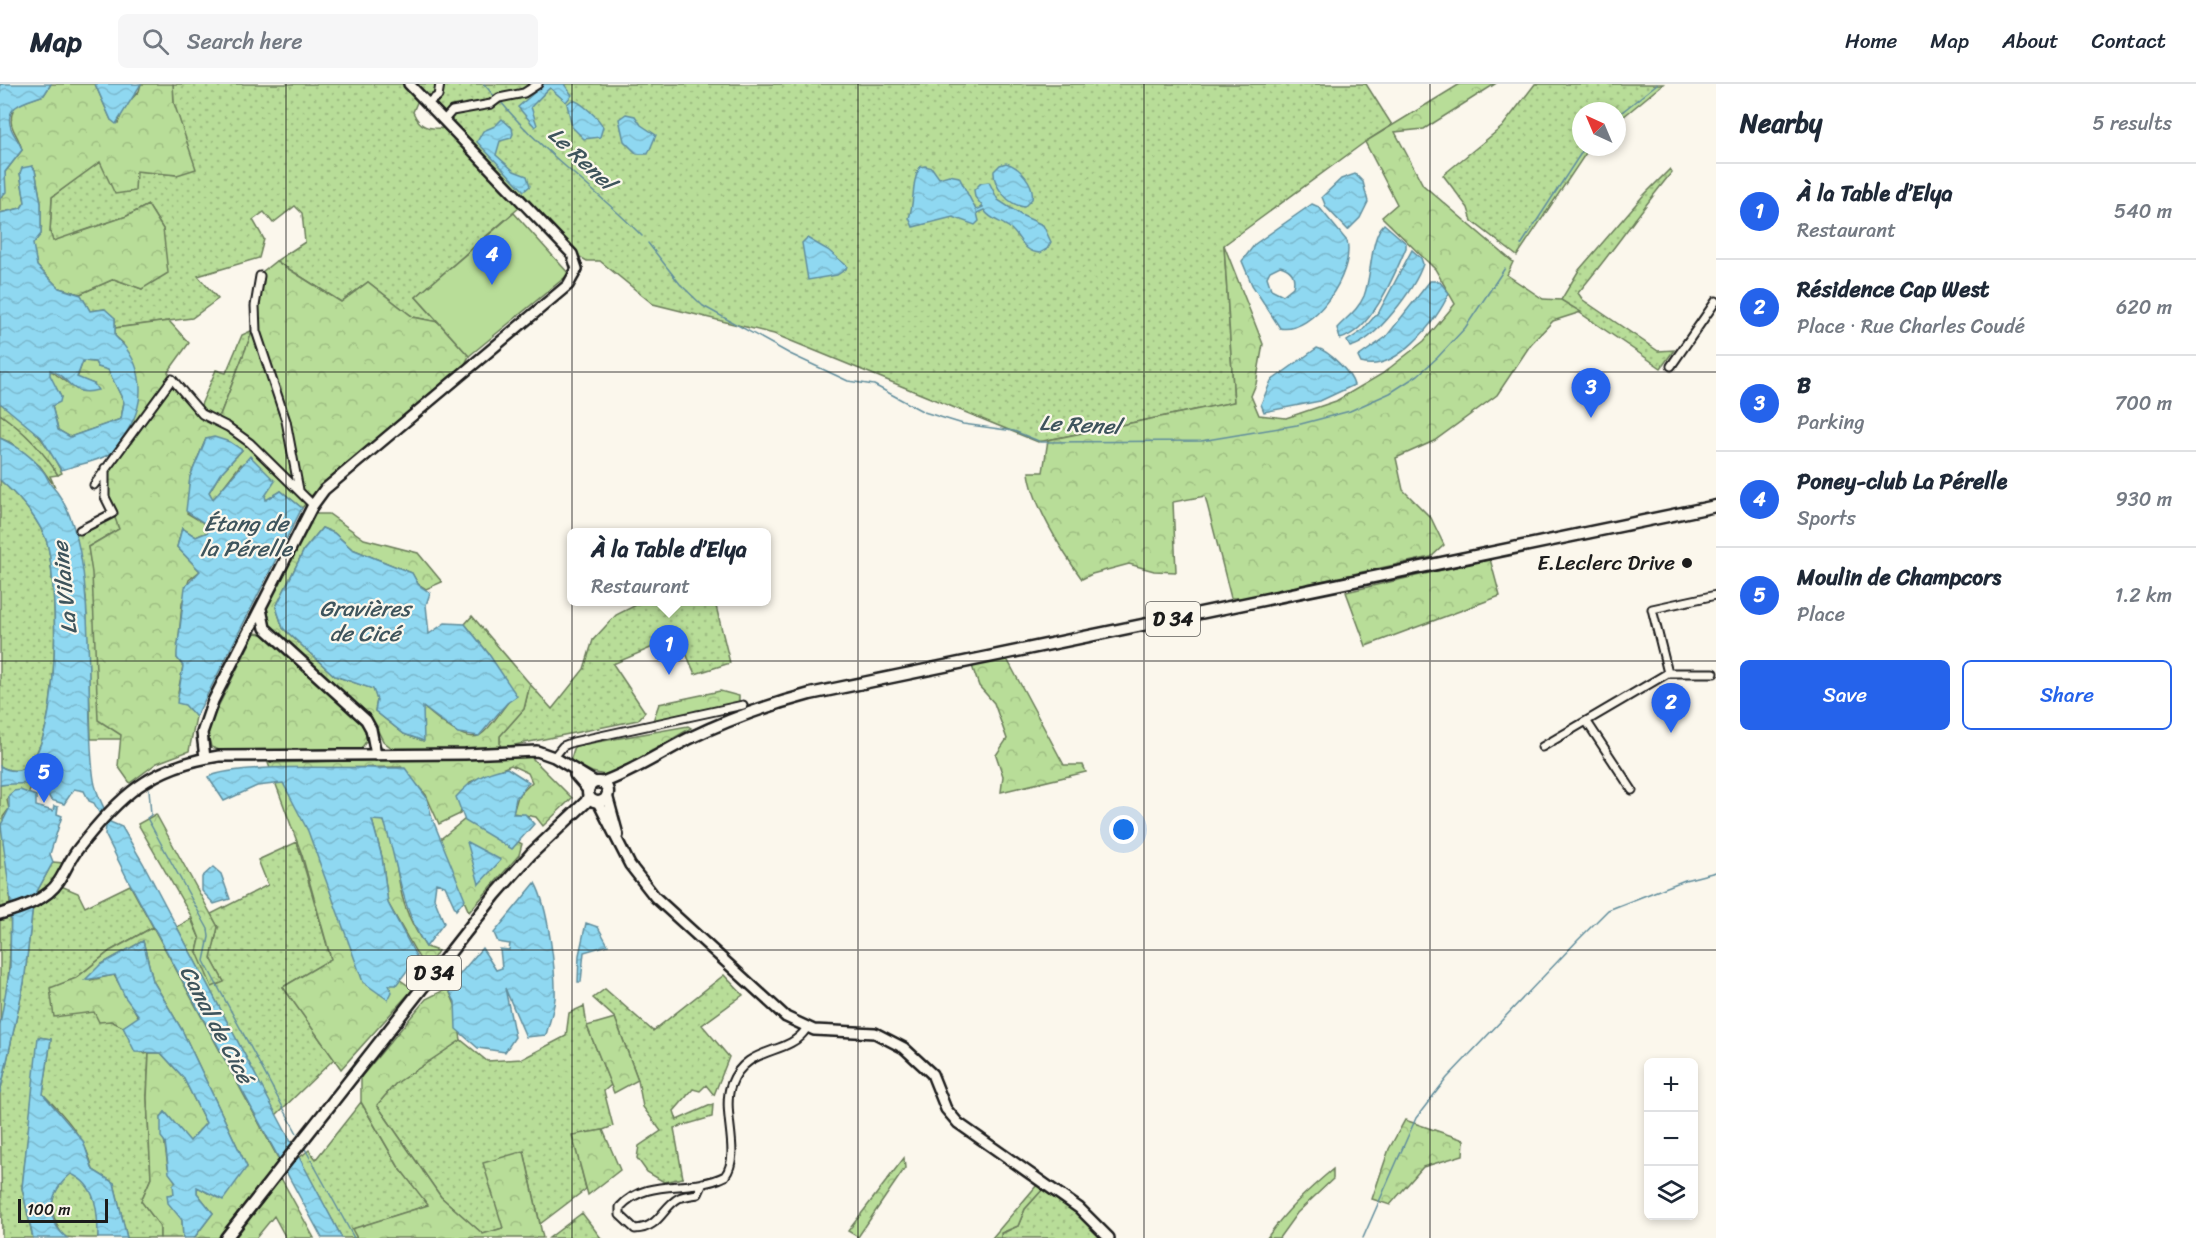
<!DOCTYPE html>
<meta charset="utf-8">
<style>
body{margin:0;font-family:Sriracha,sans-serif;background:#f6f6f7;color:#1f2937}
.controls{position:absolute;right:18px;bottom:18px;display:grid;overflow:hidden;border-radius:9px;box-shadow:0 3px 9px #0003}
.controls button{width:54px;height:54px;display:grid;place-items:center;padding:0;border:0;border-bottom:2px solid #e0e1e3;background:#fff;color:#1f2937;font:30px sans-serif}
.compass{position:absolute;left:1572px;top:18px;width:54px;height:54px;border-radius:50%;background:#fff;box-shadow:0 3px 9px #0003;rotate:316deg}
.scale{position:absolute;left:18px;bottom:15px;width:90px;box-sizing:border-box;padding-left:6px;border:3px solid #1c1c1c;border-top:0;font-size:16px;line-height:21px;white-space:nowrap;color:#1c1c1c;-webkit-text-stroke:4px #fbf7ec;paint-order:stroke}
.you{position:absolute;left:1124px;top:746px;width:21px;height:21px;margin:-15px;border:4px solid #fff;border-radius:50%;background:#1a73e8;box-shadow:0 0 0 9px #1a73e833}
.badge{display:grid;place-items:center;width:39px;height:39px;border-radius:50%;background:#2563eb;color:#fff;font-size:20px;font-weight:700}
.pin{position:absolute;translate:-50% -50px;filter:drop-shadow(0 2px 3px #0008)}
.pin::after{content:'';position:absolute;top:32px;width:21px;height:18px;background:inherit;clip-path:polygon(0 0,100% 0,50% 100%)}
.popup{position:absolute;left:567px;top:444px;width:204px;height:78px;box-sizing:border-box;display:grid;place-content:center;border-radius:9px;background:#fff;filter:drop-shadow(0 2px 4px #0005);font-size:20px;white-space:nowrap;color:#747a83}
.popup b{font-size:22px;color:#1f2937}
.popup::after{content:'';position:absolute;left:50%;top:100%;margin-left:-12px;border:12px solid transparent;border-top-color:#fff}
.list{margin:0;padding:0;list-style:none}
h2{display:flex;justify-content:space-between;align-items:center;height:78px;margin:0;padding:0 24px;font-size:26px}
h2 small{font-size:20px;font-weight:400;color:#747a83}
.list li{display:grid;grid-template-columns:39px 1fr auto;gap:18px;align-items:center;box-sizing:border-box;height:96px;padding:0 24px;border-top:2px solid #e0e1e3}
.list b{display:block;font-size:22px;white-space:nowrap}
.list p{margin:0;font-size:20px;white-space:nowrap;color:#747a83}
.list em{font-size:20px;font-style:normal;color:#747a83}
.actions{display:flex;gap:12px;padding:18px 24px}
.actions a{flex:1;padding:14px 0;border:2px solid #2563eb;border-radius:9px;text-align:center;font-size:21px;color:#2563eb}
.actions .main{background:#2563eb;color:#fff}
.icon{flex:none;width:33px;height:33px;fill:none;stroke:currentColor;stroke-width:2;stroke-linecap:round;stroke-linejoin:round}
.map{position:relative;flex:none;width:1716px;height:1154px;overflow:hidden}
header{display:flex;align-items:center;gap:36px;box-sizing:border-box;height:84px;padding:0 30px;background:#fff;border-bottom:2px solid #e0e1e3}
header strong{font-size:28px}
nav{display:flex;gap:33px;margin-inline-start:auto;font-size:21px}
.search{width:420px;height:54px;background:#f6f6f7;display:flex;align-items:center;gap:15px;box-sizing:border-box;padding:0 21px;border-radius:9px;color:#747a83;font-size:22px}
main{display:flex}
aside{flex:1;background:#fff}
.map>svg:first-child{display:block}
</style>
<header>
<strong>Map</strong>
<div class="search"><svg class="icon" aria-label="search" viewBox="0 0 24 24"><circle cx="10" cy="10" r="6"/><path d="M15 15l6 6"/></svg>Search here</div>
<nav><a>Home</a><a>Map</a><a>About</a><a>Contact</a></nav>
</header>
<main>
<div class="map">
<svg width="1716" height="1154" viewBox="0 0 1716 1154">
<defs>
<pattern id="green-dots" width="8" height="8" patternUnits="userSpaceOnUse" patternTransform="scale(1.5)"><rect width="8" height="8" fill="#b8dd98"/><path d="M2 2h.1M6 6h.1" fill="none" stroke="#9ebd82" stroke-width="1.8" stroke-linecap="round"/></pattern>
<pattern id="forest-crowns" width="20" height="18" patternUnits="userSpaceOnUse" patternTransform="scale(1.5)"><rect width="20" height="18" fill="#b8dd98"/><path d="M2 6a3 3 0 1 1 6 0M12 15a3 3 0 1 1 6 0" fill="none" stroke="#9ebd82"/></pattern>
<pattern id="water-waves" width="16" height="10" patternUnits="userSpaceOnUse" patternTransform="scale(1.5)"><rect width="16" height="10" fill="#8fd8f1"/><path d="M0 5q4-4 8 0t8 0" fill="none" stroke="#7bb9ce"/></pattern>
</defs>
<rect width="100%" height="100%" fill="#fbf7ec"/>
<filter id="ink" filterUnits="userSpaceOnUse"><feTurbulence type="fractalNoise" baseFrequency=".0167" numOctaves="2"/><feDisplacementMap in="SourceGraphic" scale="12" xChannelSelector="R" yChannelSelector="G"/><feConvolveMatrix kernelMatrix="1 2 1 2 8 2 1 2 1" color-interpolation-filters="sRGB"/></filter>
<g filter="url(#ink)">
<path fill="url(#green-dots)" stroke="#6a7c5a" stroke-width="1.5" d="M173 0H403L418 16 413 28C420 44 428 45 445 44L520 123 416 213 438 238 413 233 368 198 341 218 276 177 305 158 302 129 295 122 273 139 264 128 253 136 264 155 259 174 198 192 218 215 192 234 115 244V234L104 225 90 227 80 210 114 195 142 205 163 145 148 121 127 132 53 158 50 148 52 113 100 77 136 87 177 91Z
M415 0H1366L1392 41 1365 58 1224 161 1234 318 1038 358 774 250 653 220 600 177H587L578 172Z
M1535 0H1663L1617 38V27H1581V63H1590L1517 172 1472 137 1468 124 1443 91 1502 43Z
M1670 85 1672 88C1639 128 1611 170 1578 209L1583 216 1658 267 1674 266 1661 284 1561 216 1579 186 1642 113Z
M253 246 220 331 215 338 197 330 216 286 226 289 242 251Z
M0 330C24 347 43 366 58 391L50 392 55 403 40 382 11 359 0 354Z
M0 396C17 411 36 432 45 453 59 484 67 722 0 682Z
M115 431 119 445 88 463 121 651V655H91L86 513 76 451Z
M642 518H715L730 579 695 590 685 567 674 571 667 557 613 580 645 628 638 636 500 664V652L524 625 530 600 552 625 584 585 593 556 616 531Z
M22 698 31 701 29 709 14 707 7 716 9 725 3 733C10 802 17 872 0 940V701Z
M297 758 331 875 283 903 334 975 276 1031 177 843 191 835 200 855 197 868 224 898 211 874 218 843 211 830 268 801 258 776Z
M53 778 63 779 54 799 78 809 85 823 130 801 153 843 110 867 76 894 94 928 123 943 132 959 145 970 149 969 147 1014 151 1094 141 1117 160 1142V1154H127L114 1099 93 1086C87 1056 64 1031 43 1010L51 955 39 953 22 1104 33 1154H2L0 1009 24 899 34 813Z
M724 891 743 911 702 941 729 973 714 1011 706 1001 700 1007 693 1005 674 1027 677 1036 713 1020 712 1033 674 1044 683 1094 664 1098 647 1088 637 1074 639 1062 661 1047 643 1023 638 996 615 934 593 914 605 905 653 947Z
M584 922 587 942 611 1001 604 1007 613 1042 603 1046 573 1051 586 1105 540 1140 524 1067 503 1144 483 1150 441 1113 377 1021 395 1000 461 956 487 977 522 975 566 952 569 929Z
M361 1018 398 1082 429 1121 353 1145 357 1154H342L299 1074 309 1066 316 1075Z
M71 1089C97 1101 99 1128 98 1154 89 1154 74 1154 66 1153 60 1150 58 1143 56 1138 47 1117 55 1104 71 1089Z
M1043 1105 1083 1130 1103 1154H1001V1150L1018 1142 1025 1125Z
M582 1129 601 1154H549Z"/>
<path fill="url(#forest-crowns)" stroke="#6a7c5a" stroke-width="1.5" d="M51 0H95L111 36 118 39 125 22 139 7 141 0H173L174 19 196 85 177 91 136 87 135 107 115 110 100 78 52 113 50 148 53 157 127 132 148 121 163 145 168 189 142 205 114 195 80 210 59 204 37 182 32 160 41 150V119L35 86 32 82 20 89 25 118 21 124 0 129V114L3 113 5 88 22 66C17 45 5 45 15 21L44 11Z
M1460 0H1495L1424 45 1395 48 1423 101 1513 178 1507 191 1543 215 1561 216 1581 228 1553 237 1531 260 1497 311 1434 357 1396 374 1403 406 1431 434 1444 461 1431 473 1243 514H1231L1205 412 1173 418 1176 488 1154 487 1129 480 1092 490 1082 495C1063 469 1032 419 1029 388H1043L1048 356 1234 318 1224 161 1263 260 1256 300 1251 312 1259 331 1286 334 1336 317 1382 290 1424 257 1455 220 1435 185 1382 133 1397 120 1365 58Z
M276 177 341 218 368 198 413 233 438 238 469 272 465 280 315 408 302 424 281 407 266 417 241 380 213 416 209 408 220 390 242 366 206 355 190 393 187 429 207 441 208 448 196 453 182 444 177 463 200 487 189 496 182 520 177 574 183 582 178 608 196 633 189 667 157 679 130 699 118 682 121 651 98 636 92 489 88 463 119 445 107 412 111 370 128 346 123 259 115 252V244L169 237 189 259 168 288C182 312 188 326 214 338L220 331 253 246 257 192Z
M83 277 95 278 98 283 108 285 124 318 121 335 70 353 58 346 52 322 61 313 49 291 50 286 79 307 94 300 77 294Z
M0 319C32 342 45 354 62 389L58 391C43 366 24 347 0 330Z
M313 430H329L364 455 418 469 442 498 426 505 418 500 412 489 352 465 334 449 322 444 304 466 276 523 283 544 326 584 335 592 374 605 377 616 375 627 404 650 423 657 422 622C434 632 464 660 480 651 492 644 501 625 511 615L488 569 465 540 472 532 530 600 524 625 500 652V664L448 668 393 665 383 657 376 643 362 625 269 543 264 529Z
M1490 475 1500 512 1366 562 1346 508Z
M255 549 268 551 363 638 367 656 361 665 222 667 211 663 208 650 210 639Z
M1007 575 1064 681H1083L1086 688 1001 708 1003 692 996 671 1007 655 994 619 979 602 972 582Z
M720 607 739 612V620L653 637 659 620Z
M688 642 691 644 609 692 592 688 570 677 575 662Z
M530 672 572 714 543 742 536 733 513 729 518 712 532 698 528 689 511 681 470 698 460 730 439 740 426 711 401 683 315 684 324 727 377 880 413 905 341 985 283 903 331 875 302 771 268 679Z
M156 730 218 843 211 874 224 898 212 903 197 868 200 855 191 832 138 740Z
M469 732 522 760 519 771 469 828 438 757Z
M383 735C394 758 396 783 401 807 405 828 415 846 426 863L438 867 426 886 388 819 382 773 372 736Z
M153 843 279 1076 218 1154H194L213 1129 197 1109V1102L208 1109 247 1083 182 946 153 897 143 857 100 881 91 896 114 891 139 934 123 943 111 937 99 938 94 928 54 933 50 904 76 894 110 867Z
M448 904 456 923 461 956 395 1000 377 1021 441 1113 483 1150 503 1144 483 1079 524 1067 543 1154H357L352 1145 428 1121 398 1082 361 1018V993L426 915Z
M615 934 638 996 614 1009 587 942Z
M149 969H161L183 993 206 1039 190 1058 165 1028 161 1033 168 1083 176 1099 174 1110 168 1111 182 1136 183 1154H160V1142L141 1117 151 1094 147 1014Z
M1405 1036 1464 1056 1463 1071 1423 1083 1390 1121 1372 1115 1389 1065Z
M603 1046 620 1086 588 1111 572 1051Z
M904 1074 905 1084 858 1153 848 1147Z
M1333 1085V1095L1297 1129 1279 1154H1267C1285 1127 1308 1106 1333 1085Z
M281 1094 314 1154H286L274 1132 256 1154H235Z
M1037 1101 1043 1105 1025 1125 1018 1142 1001 1149V1154H992Z"/>
<path fill="#b8dd98" stroke="#6a7c5a" stroke-width="1.5" d="M514 129 569 190 469 272 416 213Z"/>
<path fill="url(#water-waves)" stroke="#618d9c" stroke-width="1.5" fill-rule="evenodd" d="M0 0H51L44 11C29 17 3 20 11 44 14 52 20 58 22 66L5 88 6 108 0 114Z
M95 0H141L116 40 111 36Z
M544 0H564L572 11 566 18 550 4C548 5 534 20 531 23L537 41 535 43 518 23Z
M572 16C579 16 600 35 603 43L600 53 584 55 572 43 567 20Z
M626 30 635 32 641 41 656 51 648 70H637L624 57 619 35Z
M502 35 512 44 513 50 511 54 500 57 496 71 514 87 527 92 530 102 524 107 477 58 483 47 495 42Z
M1006 79C1020 83 1035 100 1032 115L1024 123C1008 121 993 102 994 87L1000 81Z
M32 82 35 86 41 119V150L33 160 37 182 59 204 81 211 90 227 105 225 115 234V252C145 280 148 318 124 352 120 357 115 367 110 370 96 378 76 381 61 386L41 353 0 319V129L21 124 25 118 20 89 22 84ZM83 277 95 278 98 283 108 286 124 318 121 335 70 353 58 346 52 322 60 318 61 313 50 291V286C71 292 68 314 98 306L94 300 77 293Z
M925 82 932 84 939 94 949 91 959 93 976 126 983 123 975 113 974 106 981 99 989 98 998 116 1021 131 1043 141 1051 158 1047 165 1040 169C1023 168 1022 155 1011 145 1002 137 991 137 984 126L977 129 979 137 975 141 953 133 913 143 909 134C915 117 911 98 920 83Z
M1355 90 1363 98 1368 118 1360 134 1348 146 1326 123 1322 113 1341 95Z
M1312 120 1319 123 1347 157C1355 189 1313 251 1280 244L1252 201 1242 177 1255 160ZM1280 182C1291 185 1296 192 1293 203L1283 211 1271 205 1267 193 1270 187Z
M1384 140 1406 159V164C1394 192 1372 246 1340 255L1337 244C1347 233 1358 226 1364 212 1372 192 1370 153 1384 140Z
M807 154 828 166 847 182 846 185 837 191 808 196 802 159Z
M1412 166 1421 174 1423 180C1415 204 1376 257 1350 263L1347 257 1362 247 1380 226Z
M1430 197H1439L1449 209C1437 238 1395 289 1361 279L1358 273 1386 253Z
M1317 264C1329 267 1351 289 1354 301L1320 317 1264 328 1261 320 1271 297Z
M214 353 230 358 242 366 220 390 209 408 213 415 250 372 275 397 265 412 266 416 281 407 302 424 196 633 185 621 177 619 183 582 177 574V568L185 503 200 487 177 463 182 444 196 453 208 448 207 441 186 427 190 393 206 355Z
M0 354C17 362 32 372 43 387 47 391 48 398 52 402 103 458 82 620 94 696 96 711 105 724 110 738L122 743 143 779 342 1154H322L127 794 105 750 106 742 94 719 89 717 84 707 74 705 64 720 51 716C42 696 20 699 0 701V682C67 722 59 485 45 453 36 432 17 411 0 396Z
M322 444 334 449 352 465 412 489 418 500 430 509 426 521 429 550 445 539 465 540 488 569 517 612 507 619 479 652 458 649 423 623 424 657 404 650 375 627 377 616 373 605 335 592 326 584 283 544 276 523 304 466Z
M405 684 427 714 432 734 465 815 456 826 445 802 436 799 434 814 444 839 426 863C401 824 398 780 384 737L372 736 382 773 388 819 417 874 396 901H389L392 908 388 916 363 898 308 747 283 699 257 702 224 717 208 693C238 678 364 685 405 684Z
M507 684 529 698 516 714 513 730H525L534 740 512 765 465 737 456 713C471 696 485 688 507 684Z
M20 706 36 712V722L53 727 54 722 58 723 57 730 62 732 50 770 53 778 34 813 24 899 0 1009V940L10 884 11 819 1 741 9 725V711L14 707Z
M467 758 501 776 479 800Z
M213 783 221 790 230 815 214 820 202 807V793Z
M535 799C548 821 556 888 555 914 554 926 549 939 546 951L526 953 505 904 515 953 505 968 478 964 456 945 455 918 448 904 482 864 496 886 502 884 500 865 509 866 510 860 498 858 494 849Z
M586 839 598 843 608 861 584 868 581 898H578L579 871Z
M143 857 153 897 182 946 247 1083 223 1116 197 1103V1109L213 1129 194 1154H183L182 1136 168 1119 167 1111 174 1110 173 1101 176 1098 169 1089 165 1058 161 1053V1033L165 1028 190 1057 206 1039 183 993 161 969 135 968 123 943 139 932 125 913 115 891 85 896 100 881Z
M38 953 51 955 43 1010 83 1057 93 1086 114 1099 127 1154H98C98 1128 97 1101 71 1090 50 1107 43 1134 67 1154H33L22 1104Z"/>
<g fill="none" stroke-linecap="round" stroke-linejoin="round">
<path stroke="#618d9c" stroke-width="1.5" d="M484 0 494 12
M501 18C542 68 597 106 642 152
M1617 32 1657 0
M648 159 680 200 703 222 790 270 848 297 874 301 924 328 963 340 1014 347 1041 358 1201 357 1297 341 1350 327 1390 309 1418 291 1437 274 1465 244 1505 184
M1521 161 1585 63
M149 705 151 731 147 734 208 845 209 853 204 877 299 1053
M304 1063 354 1154
M1363 1154 1416 1034 1447 994 1578 856 1608 826 1685 796 1716 788"/>
<g stroke="#1c1c1c" stroke-width="11">
<path id="street" d="M427 19 438 12 440 0
M444 36 452 27 491 20 499 14 524 9 538 0
M260 192 255 222 256 247 286 337 299 406
M1671 282 1716 217
M94 401 172 295 202 330 228 343 250 359 313 421
M80 446 113 429 105 413V384
M1668 589 1652 525 1716 511
M1587 638 1632 706
M1542 663 1668 589H1714
M554 673 563 662 573 658 743 621
M703 1099 698 1110C692 1111 684 1112 679 1114 662 1123 660 1144 635 1145L620 1131V1123C648 1092 690 1110 725 1092 742 1070 721 1028 731 1001 746 960 788 973 806 945"/>
</g>
<g stroke="#1c1c1c" stroke-width="14">
<path id="secondary" d="M261 525 265 544 366 636 371 645 376 671
M205 674 202 649 213 617 313 421 324 406 568 201 577 185 572 170 409 0
M575 691 588 706
M607 711 618 751
M598 718 630 781 655 813 786 933 814 946 875 949 904 964 932 990 946 1025 958 1039 1079 1124 1109 1154
M0 830C21 824 47 816 59 797 66 786 70 775 78 765 119 712 151 682 219 672L465 670 537 667 554 673 595 698"/>
</g>
<g stroke="#1c1c1c" stroke-width="15">
<path id="primary" d="M588 708a10 10 0 1 1 20 0a10 10 0 1 1-20 0Z
M601 699C632 688 659 670 688 655 727 636 768 621 810 610L1716 422
M226 1154 495 811 531 770 586 718 589 712"/>
</g>
<use href="#street" stroke="#fbf7ec" stroke-width="7"/>
<use href="#secondary" stroke="#fbf7ec" stroke-width="9"/>
<use href="#primary" stroke="#fbf7ec" stroke-width="10"/>
</g>
</g>
<path fill="none" stroke="#1c1c1c" stroke-width="1.5" stroke-opacity="0.55" d="M286 0V1154M572 0V1154M858 0V1154M1144 0V1154M1430 0V1154M0 288H1716M0 577H1716M0 866H1716"/>
<circle fill="#1c1c1c" stroke="#fbf7ec" stroke-width="2" cx="1687" cy="479" r="6"/>
<g text-anchor="middle" stroke-width="4.5" stroke-linejoin="round" paint-order="stroke">
<g fill="#fbf7ec" stroke="#5f5e5a" stroke-width="1.5">
<rect x="1146" y="518" width="54" height="34" rx="4.5"/>
<rect x="407" y="872" width="54" height="34" rx="4.5"/>
</g>
<g font-size="20" font-weight="bold" fill="#1c1c1c">
<text x="1173" y="542">D 34</text>
<text x="434" y="896">D 34</text>
</g>
<g font-size="21" fill="#1c1c1c" stroke="#fbf7ec" text-anchor="end">
<text x="1675" y="486">E.Leclerc Drive</text>
</g>
<g font-size="22" font-style="italic" fill="#3e545c" stroke="#fbf7ec">
<text transform="translate(582 74) rotate(43)" y="8">Le Renel</text>
<text transform="translate(1080 340) rotate(3)" y="8">Le Renel</text>
<text x="246" y="447">Étang de<tspan x="246" dy="25">la Pérelle</tspan></text>
<text transform="translate(64 504) rotate(-96)" y="8">La Vilaine</text>
<text x="365" y="532">Gravières<tspan x="365" dy="25">de Cicé</tspan></text>
<text transform="translate(217 940) rotate(62)" y="8">Canal de Cicé</text>
</g>
</g>
</svg>
<div class="controls">
<button>+</button>
<button>−</button>
<button><svg class="icon" aria-label="layers" viewBox="0 0 24 24"><path d="M12 4l9 5-9 5-9-5zM3 14l9 5 9-5"/></svg></button>
</div>
<svg class="compass" viewBox="-18 -18 36 36"><path d="M0-13l5 13h-10z" fill="#e53935"/><path d="M0 13l5-13h-10z" fill="#747a83"/></svg>
<div class="scale">100 m</div>
<div class="you"></div>
<div class="pin badge" style="left:669px;top:591px">1</div>
<div class="popup"><b>À la Table d’Elya</b>Restaurant</div>
<div class="pin badge" style="left:1671px;top:649px">2</div>
<div class="pin badge" style="left:1591px;top:334px">3</div>
<div class="pin badge" style="left:492px;top:201px">4</div>
<div class="pin badge" style="left:44px;top:719px">5</div>
</div>
<aside>
<h2>Nearby<small>5 results</small></h2>
<ul class="list">
<li><span class="badge">1</span><div><b>À la Table d’Elya</b><p>Restaurant</p></div><em>540 m</em></li>
<li><span class="badge">2</span><div><b>Résidence Cap West</b><p>Place · Rue Charles Coudé</p></div><em>620 m</em></li>
<li><span class="badge">3</span><div><b>B</b><p>Parking</p></div><em>700 m</em></li>
<li><span class="badge">4</span><div><b>Poney-club La Pérelle</b><p>Sports</p></div><em>930 m</em></li>
<li><span class="badge">5</span><div><b>Moulin de Champcors</b><p>Place</p></div><em>1.2 km</em></li>
</ul>
<div class="actions"><a class="main">Save</a><a>Share</a></div>
</aside>
</main>
